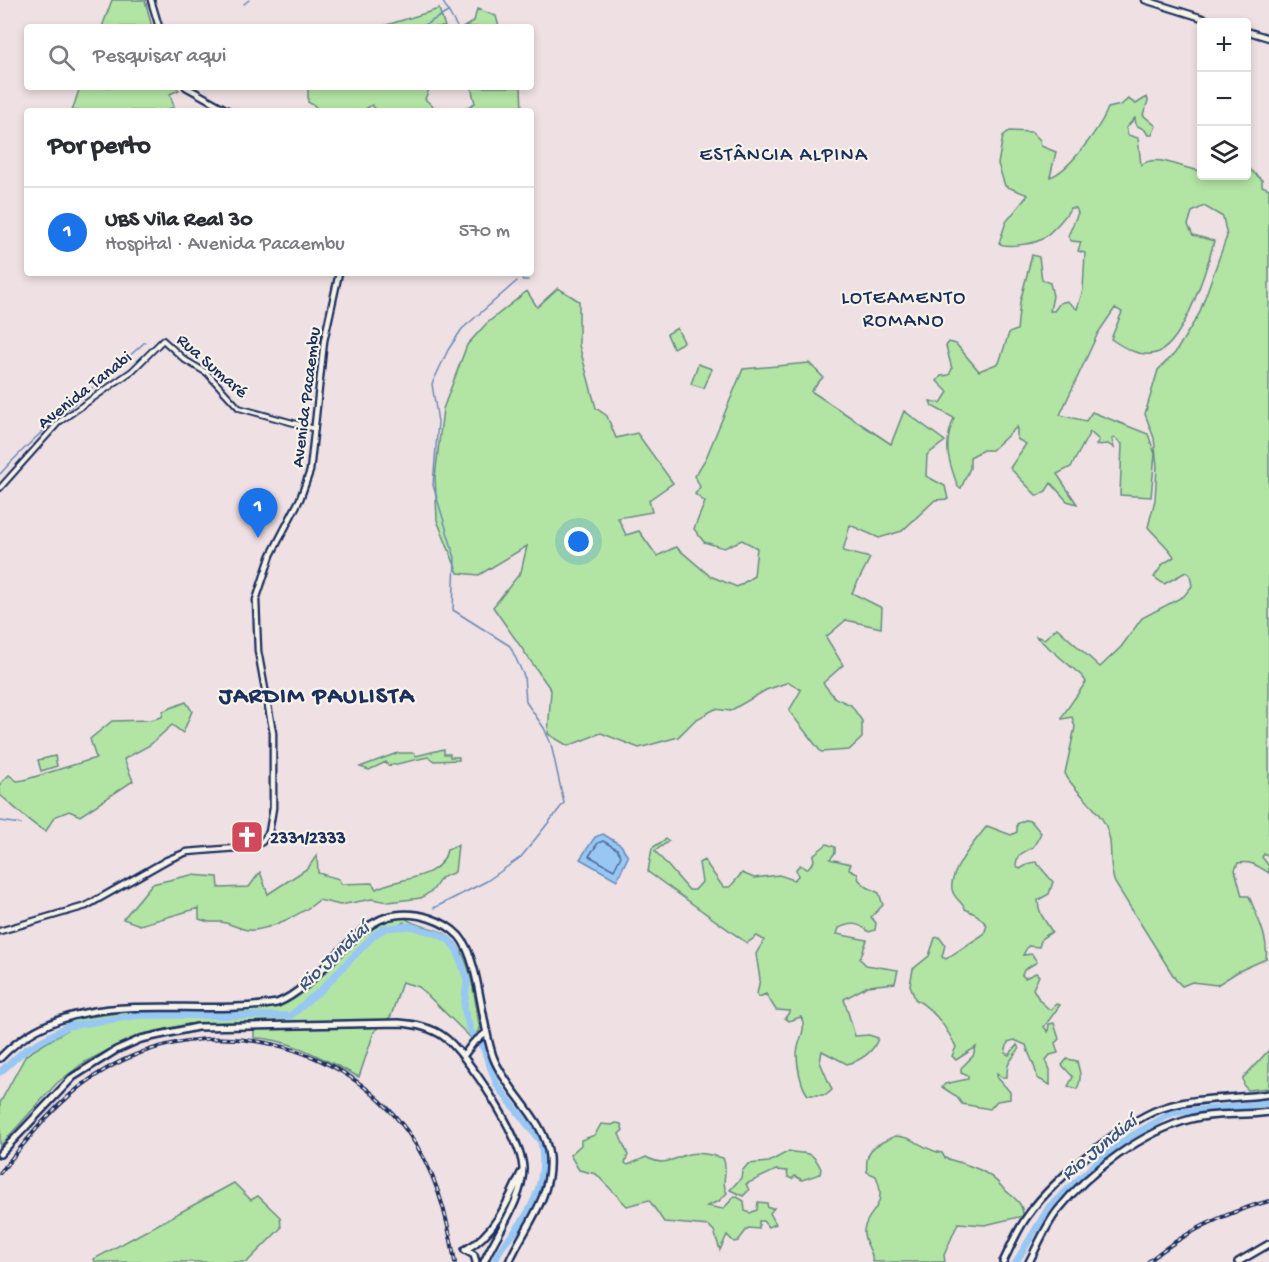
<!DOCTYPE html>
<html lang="pt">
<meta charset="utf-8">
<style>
body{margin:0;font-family:"Gochi Hand",sans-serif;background:#f2f2f3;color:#2b2b33}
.controls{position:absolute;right:18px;top:18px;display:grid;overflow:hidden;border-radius:6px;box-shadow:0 3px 9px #0003}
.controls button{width:54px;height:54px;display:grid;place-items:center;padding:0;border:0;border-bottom:2px solid #e1e1e2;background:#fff;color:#2b2b33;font:30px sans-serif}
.you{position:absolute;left:579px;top:542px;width:21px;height:21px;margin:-15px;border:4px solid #fff;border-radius:50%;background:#1a73e8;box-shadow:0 0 0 9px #1a73e833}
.badge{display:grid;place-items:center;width:39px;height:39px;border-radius:50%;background:#1a73e8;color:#fff;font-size:20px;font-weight:700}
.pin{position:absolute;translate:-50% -50px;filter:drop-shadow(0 2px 3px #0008)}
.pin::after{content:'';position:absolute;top:32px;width:21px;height:18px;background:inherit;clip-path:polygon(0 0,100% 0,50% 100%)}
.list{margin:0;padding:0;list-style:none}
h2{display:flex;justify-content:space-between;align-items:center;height:78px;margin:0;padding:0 24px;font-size:26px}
h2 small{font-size:20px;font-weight:400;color:#7c7c81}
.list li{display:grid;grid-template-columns:39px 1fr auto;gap:18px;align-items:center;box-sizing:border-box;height:90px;padding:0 24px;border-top:2px solid #e1e1e2}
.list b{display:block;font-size:22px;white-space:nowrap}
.list p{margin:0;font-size:20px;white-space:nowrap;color:#7c7c81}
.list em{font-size:20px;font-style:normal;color:#7c7c81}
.icon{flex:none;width:33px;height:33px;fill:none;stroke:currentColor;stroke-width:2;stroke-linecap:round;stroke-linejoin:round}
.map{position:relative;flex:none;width:1269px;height:1262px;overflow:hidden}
.search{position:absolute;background:#fff;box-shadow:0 3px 9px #0003;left:24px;top:24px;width:510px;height:66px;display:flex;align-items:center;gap:15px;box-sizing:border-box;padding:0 21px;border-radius:6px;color:#7c7c81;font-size:22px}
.panel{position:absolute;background:#fff;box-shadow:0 3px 9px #0003;left:24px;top:108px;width:510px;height:168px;border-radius:6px}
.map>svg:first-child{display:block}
</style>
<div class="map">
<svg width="1269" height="1262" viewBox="0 0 1269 1262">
<rect width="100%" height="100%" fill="#efe0e3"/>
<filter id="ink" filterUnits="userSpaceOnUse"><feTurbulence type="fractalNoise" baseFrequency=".0167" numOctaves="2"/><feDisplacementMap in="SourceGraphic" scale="12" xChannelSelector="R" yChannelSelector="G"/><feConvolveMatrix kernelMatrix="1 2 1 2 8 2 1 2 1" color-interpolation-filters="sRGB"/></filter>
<g filter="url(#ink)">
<path fill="#b2e4a4" stroke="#668a81" stroke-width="1.5" d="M112 0H145L152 27H102Z
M439 9 445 27H380Z
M477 9 496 16 499 27H464L474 21Z
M80 87H176L179 90 170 94 174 107 164 111H72Z
M308 87H430L425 99 438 111H377L372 105 362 111H317L315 106 308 102Z
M471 87H521L522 111H460L475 103Z
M1147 97 1148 101 1143 115 1156 126 1152 135H1148L1145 130 1136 125 1135 118 1126 128 1128 135 1138 138 1141 165C1157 153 1182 169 1201 171L1202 176H1246L1248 168 1262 180V186L1269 189V857L1264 854 1262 857 1269 866V873C1257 866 1253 861 1238 863L1235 870 1242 896H1249C1256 915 1269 937 1266 959L1239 971 1217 985 1192 982 1182 986 1176 980 1115 883C1107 863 1115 844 1105 824 1095 804 1070 788 1065 773L1075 727 1072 717 1062 719 1063 715 1086 682 1083 677 1035 636 1044 639 1057 628 1100 667 1121 647 1142 618 1184 596 1192 586 1190 575 1186 572 1164 584 1154 577 1163 564 1174 557C1171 549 1155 536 1148 527L1155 500 1157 466 1154 438 1145 414 1158 370 1175 353 1199 314 1227 236 1223 217 1204 206 1192 212 1188 225 1193 235 1214 241C1207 268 1185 340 1159 352 1142 359 1124 348 1111 339L1122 312 1115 308 1098 333 1060 415 1086 421 1092 412 1148 434 1155 454 1151 497 1120 495 1122 444 1115 438 1112 439 1114 448 1108 444 1096 445 1099 440 1090 432 1071 467 1057 474 1077 504 1067 501 1051 483 1046 491 1037 496 1010 468 1026 444 1017 439V427L992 450H983L970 457V468L961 488 958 487C948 460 943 445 954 418L932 406 930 401 941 403 948 392 937 381 941 376 949 375 952 369 946 346 949 342 956 344 979 371 999 363 1009 333 1017 330 1020 302 1032 255 1039 257 1042 280 1050 283 1053 296 1050 311H1054L1060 303 1067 301 1077 309 1083 290 1085 253 1078 251 1081 242 1071 241 1068 236 1078 213 1076 208H1070C1067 216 1048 236 1040 240 1033 244 1004 248 999 243L1006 222 1028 195 1005 186 998 164 1003 136 1009 131 1032 132 1040 140 1041 146 1056 152 1050 177C1070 171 1102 124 1108 108L1121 105 1128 99 1136 104Z
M558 288 579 301V345L596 408 607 416 616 438 637 433 673 483 649 500 652 512 618 518 626 535 639 531 657 556 676 547 710 576 737 587 754 576 757 548 742 540 724 548 704 542 694 529 705 502 695 494 700 487 695 476 706 458 743 369 809 363 823 377 811 391 891 444 904 411 945 441 927 455 926 476 945 486 948 499 935 500 902 531 879 538 850 525 843 551 870 558 852 593 882 608 881 628 846 620 826 637 843 665 823 683 835 698 851 705 862 721V738L849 750 821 752 789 711 801 690 789 682 766 690 730 711 715 709 695 720 678 737 639 748 601 733 568 746 548 734 551 690 493 607 521 572 527 546 479 575 458 573 437 520 435 477 443 409 467 345 486 324 527 291 537 307Z
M677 328 684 342 673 348 667 334Z
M698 364 712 369 704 388 691 384Z
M186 702 192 711 183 733 172 725 150 745 124 759 133 781 80 816 69 811 54 817 46 831C33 827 13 805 0 795V784L9 775 17 781 24 780 96 758 90 739 112 721 150 720 162 717 163 711Z
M444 749V754H450V757H459V760L434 761 428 757 388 766 386 762 369 770 360 767 397 753H414L416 756Z
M55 756 57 766 41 771 38 760Z
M1025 820 1031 821 1041 833C1039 837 1036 843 1033 847 1025 853 1017 852 1016 865L1020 869 1030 863 1036 862 1053 882 1049 894 1038 900C1038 914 1046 921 1052 932L1042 938 1039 947 1028 946 1023 955 1032 954 1037 962 1024 970 1022 975 1025 978 1036 973 1039 976 1033 989 1040 1001 1050 1010 1056 1004 1060 1005 1044 1027 1048 1032 1049 1024 1054 1023 1059 1039 1055 1043 1058 1053 1050 1055 1046 1060 1050 1070V1085L1037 1078C1036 1065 1029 1057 1026 1045L1014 1040 1008 1042 1005 1053 1009 1055 1017 1045 1019 1049C1010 1062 1007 1061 1007 1077H1001L997 1073V1077L1010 1092V1099L997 1101 990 1109 962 1104 956 1096 942 1087 945 1084 968 1079V1076L961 1073V1068L973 1056 976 1047 956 1060 952 1056 956 1047C947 1028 933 1009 915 999L910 985 913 969 929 956 935 938 939 937 945 945 942 957 946 959 984 934 987 925 977 915 965 909C962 901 953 898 952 889 949 871 976 840 987 826L1011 835 1017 832V824Z
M666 839 669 841 655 851 689 890H695L702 882 699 863 704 860 723 887H730L742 873 754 878 779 875 794 880 798 876 796 869 800 865 807 869 814 861 813 855 827 844 835 847V853L830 859 851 864 849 869 857 873 859 880 867 887 879 893 883 905 871 917 876 923 875 930 869 932C859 923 852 922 839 928L837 934 867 940 860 959 866 965 898 970 895 983 868 986 844 999 855 1036 869 1035 878 1038C874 1052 860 1061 847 1064L822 1051 820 1062 832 1090 826 1095H808C801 1087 797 1066 797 1054 797 1042 808 1029 801 1017L789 1021 785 1018 790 1011 776 1010 766 994 759 997 757 994 760 979 756 954 764 940 757 936 747 943 648 872 652 848Z
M458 845 455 872 441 878 433 890 421 898 388 902 372 899 340 905 319 900C305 912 267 932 248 930 239 929 230 923 221 922 211 922 210 923 199 919V908L140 925 123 919 152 884 191 875 218 877 219 888 249 887 260 872 268 894 308 868 317 855 318 873 339 879 341 884 372 883 376 889C397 877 441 881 447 850Z
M405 918C417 928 436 926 448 936 473 954 474 1001 480 1029L472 1039 419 987 402 982 391 1016 374 1032 359 1077C327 1061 290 1038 254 1038V1023L188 1024 139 1035 85 1062 57 1083 0 1146V1103L26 1055 67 1030V1020L148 1009 279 1007 308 989 364 935 385 919Z
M1269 1050V1088L1248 1090 1244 1086 1243 1078Z
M1067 1059 1077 1061C1079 1071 1083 1077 1077 1089L1068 1086 1073 1077 1062 1065Z
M616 1123 621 1124 623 1130 619 1134 628 1155 625 1163 628 1165 646 1157C662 1166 669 1161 685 1155 696 1151 711 1155 723 1158 729 1170 720 1182 727 1193L719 1201 707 1206 723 1209 735 1196 744 1201 745 1211 750 1213 757 1210 758 1202 767 1203 768 1208H774L770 1213 776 1224 768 1227 763 1221H759V1229L748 1228 738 1241 734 1242 727 1235 720 1250 714 1231 709 1226 664 1222 649 1200 627 1206 596 1174 579 1170 570 1155 581 1145V1140L595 1135 601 1124 612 1125Z
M895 1136C914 1136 923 1150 942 1153L945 1158C968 1165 987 1169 1002 1187 1011 1197 1023 1200 1023 1216L985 1225 958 1223 944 1255 945 1262H872C875 1252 862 1242 864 1230 867 1210 889 1208 876 1176L867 1172C864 1147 877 1145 895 1136Z
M789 1151C805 1156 811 1147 821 1169L820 1174 802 1180 795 1176 792 1179 788 1177 787 1171 776 1170 746 1184 749 1190 743 1196 730 1190 741 1178 742 1171 748 1164 769 1162Z
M234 1183 251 1200 258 1196 280 1217 281 1228 247 1262H95L94 1259Z"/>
<path fill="#98c7f3" stroke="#668ab7" stroke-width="1.5" d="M603 834 621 845 628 857 617 880 580 859 595 837Z"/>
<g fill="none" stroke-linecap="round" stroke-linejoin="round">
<path stroke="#4d6c9a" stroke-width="1.5" d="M603 841 617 849 621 856 614 870 589 856 598 843Z"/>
<path stroke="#668ab7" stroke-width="1.5" d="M442 0 457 27
M244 4 249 0
M421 27 448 12
M522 280H528
M0 474C44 425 97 386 145 342
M0 821 21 824
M434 908 487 881 521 857 564 803 551 744 544 728 526 702 524 676 510 646 453 610 455 558 433 485 438 422 432 384 448 350 462 329 517 281
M399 925 404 922"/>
<path stroke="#98c7f3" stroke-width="7" d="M0 1072 25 1050 68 1026 141 1015 290 1016 321 990 373 936 385 928 410 926 438 934 449 940 457 950 467 980 464 1008 471 1032 483 1047 497 1085 541 1142C548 1177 535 1207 513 1234 506 1242 497 1251 495 1262
M1016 1262 1049 1207 1107 1153 1128 1138 1172 1113 1269 1103"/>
<g stroke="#1b2f5e" stroke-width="8">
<path id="tertiary" d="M0 488 59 422 132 371 163 340 185 360 207 373 239 408 315 429"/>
</g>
<g stroke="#1b2f5e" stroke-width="9">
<path id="secondary" d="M151 0 159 27
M1145 0 1215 22
M1246 31 1269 38
M186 87 229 111
M0 931 86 906 167 860 187 852 249 847 262 842 269 832 273 808V733L258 651 256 600 271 555 300 499 310 471 324 341 339 273"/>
</g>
<g stroke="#1b2f5e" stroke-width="10">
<path id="primary" d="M464 1055 473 1043 486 1033
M0 1058C73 981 185 1019 277 1003 320 986 355 919 396 915 418 912 444 920 459 936 480 960 481 1027 494 1059 508 1093 546 1120 549 1157 552 1199 524 1227 509 1262
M0 1154 73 1077 116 1050 141 1039 197 1027 399 1023C414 1024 430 1027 443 1036 467 1053 522 1138 523 1168 523 1200 496 1234 484 1262
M465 1250C494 1235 508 1202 521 1173
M465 1250 474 1255 476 1262
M1003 1262C1011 1246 1018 1228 1029 1214 1052 1180 1130 1116 1169 1106 1201 1097 1236 1099 1269 1094
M1029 1262C1038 1245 1046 1225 1058 1210 1088 1172 1144 1131 1191 1119 1216 1112 1243 1116 1269 1112
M1238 1262 1269 1244"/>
</g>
<use href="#tertiary" stroke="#f7f3e8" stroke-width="4"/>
<use href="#secondary" stroke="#f7f3e8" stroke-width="4.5"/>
<use href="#primary" stroke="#f7f3e8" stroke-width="5"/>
<g stroke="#1b2f5e" stroke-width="4">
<path id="rail" d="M0 1173C29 1137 56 1102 95 1076 195 1010 335 1033 407 1131 436 1171 447 1215 455 1262
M1148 1262C1184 1232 1224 1213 1269 1201"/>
</g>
<use href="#rail" stroke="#f7f3e8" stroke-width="1.5" stroke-dasharray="4.5" stroke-linecap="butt"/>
</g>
</g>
<defs>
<g id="church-square" transform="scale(1.725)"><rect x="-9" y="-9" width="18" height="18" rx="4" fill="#d1495b" stroke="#f7f3e8"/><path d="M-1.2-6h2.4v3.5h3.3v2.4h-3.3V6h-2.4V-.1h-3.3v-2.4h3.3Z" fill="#fff"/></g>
</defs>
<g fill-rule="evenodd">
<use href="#church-square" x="247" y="837"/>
</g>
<g text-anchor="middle" stroke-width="4.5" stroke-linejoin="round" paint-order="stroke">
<g font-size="18" fill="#1b2f5e" stroke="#f7f3e8">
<text transform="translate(213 365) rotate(41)" y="6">Rua Sumaré</text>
<text transform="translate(84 389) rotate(-38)" y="6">Avenida Tanabi</text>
<text transform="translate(305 397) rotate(-83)" y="6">Avenida Pacaembu</text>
</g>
<g font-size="18" font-weight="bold" fill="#1b2f5e" stroke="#f7f3e8" text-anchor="start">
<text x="270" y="843">2331/2333</text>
</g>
<g font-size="20" letter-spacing="1.5" fill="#1b2f5e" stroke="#f7f3e8">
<text x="784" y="160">ESTÂNCIA ALPINA</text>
<text x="904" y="303">LOTEAMENTO<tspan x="904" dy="23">ROMANO</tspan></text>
</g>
<g font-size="20" font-style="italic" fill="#3a5583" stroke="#f7f3e8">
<text transform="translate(332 955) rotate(-43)" y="7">Rio Jundiaí</text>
<text transform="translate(1098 1146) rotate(-39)" y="7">Rio Jundiaí</text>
</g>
<g font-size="24" font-weight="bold" letter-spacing="1.5" fill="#1b2f5e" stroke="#f7f3e8">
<text x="317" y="702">JARDIM PAULISTA</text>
</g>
</g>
</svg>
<div class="controls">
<button>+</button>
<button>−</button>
<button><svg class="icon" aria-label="layers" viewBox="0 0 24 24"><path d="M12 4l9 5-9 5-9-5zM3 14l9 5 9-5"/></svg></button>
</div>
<div class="you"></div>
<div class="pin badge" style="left:258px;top:538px">1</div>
<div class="search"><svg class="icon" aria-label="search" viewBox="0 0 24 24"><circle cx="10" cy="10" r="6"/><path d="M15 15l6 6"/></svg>Pesquisar aqui</div>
<section class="panel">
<h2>Por perto<small></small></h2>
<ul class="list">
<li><span class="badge">1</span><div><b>UBS Vila Real 30</b><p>Hospital · Avenida Pacaembu</p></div><em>570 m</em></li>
</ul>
</section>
</div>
